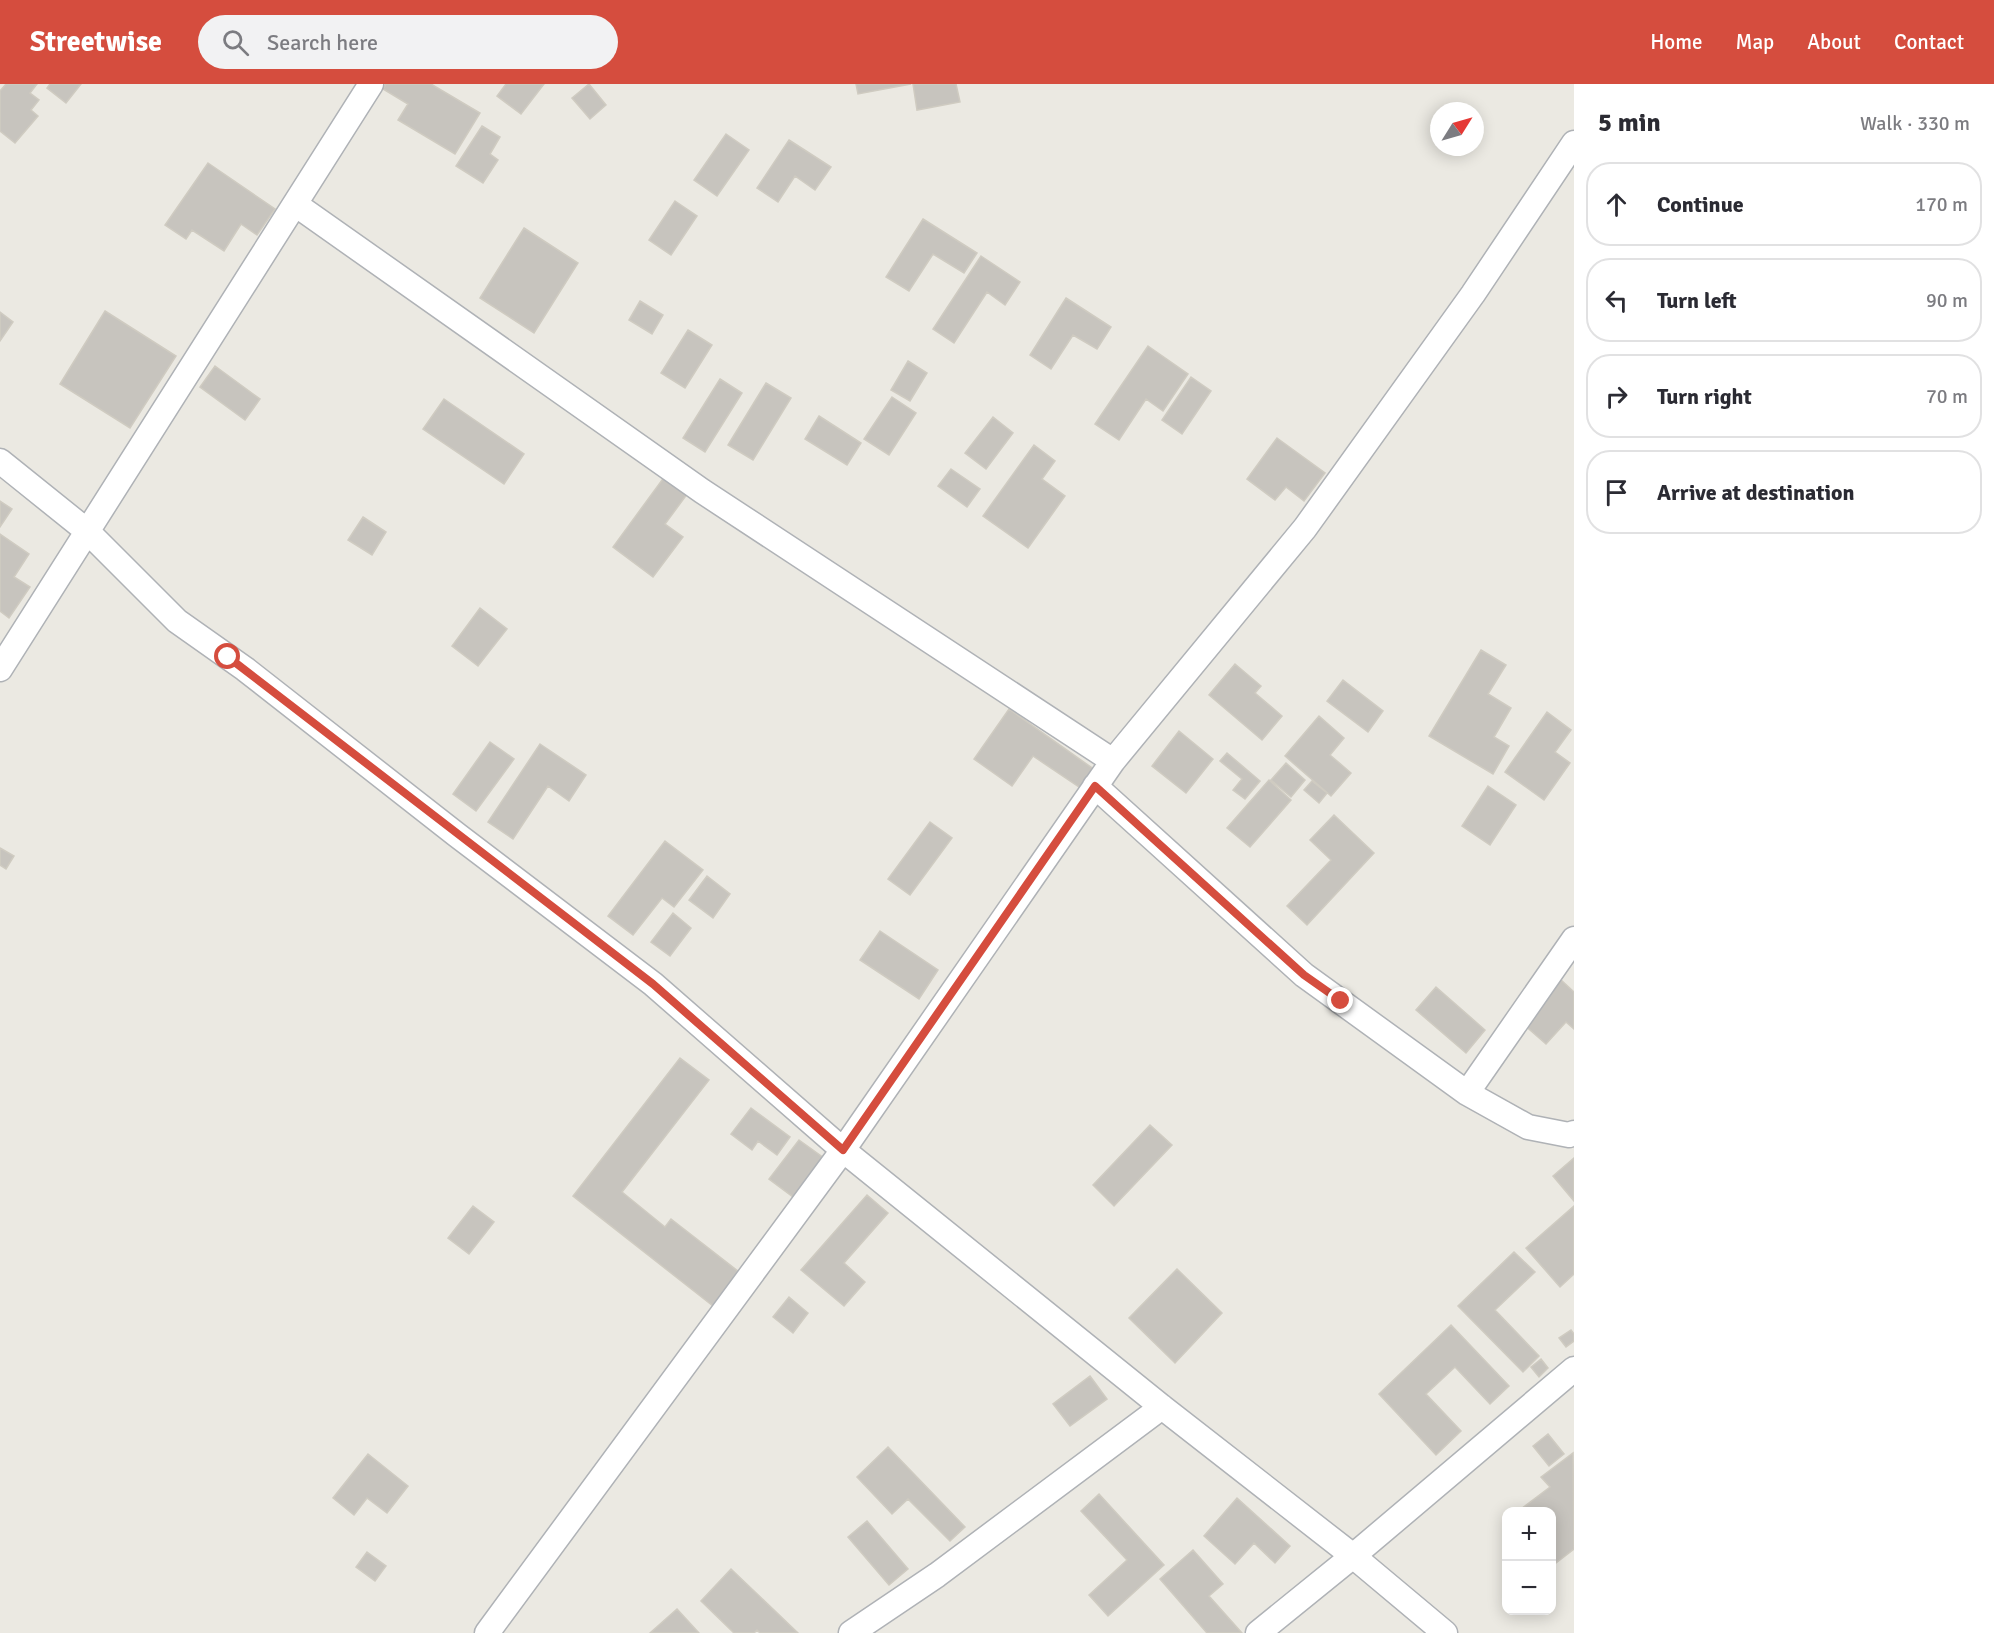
<!DOCTYPE html>
<meta charset="utf-8">
<style>
body{margin:0;font-family:Signika,sans-serif;background:#f2f2f3;color:#2b2b33}
.controls{position:absolute;right:18px;bottom:18px;display:grid;overflow:hidden;border-radius:12px;box-shadow:0 3px 15px #0003}
.controls button{width:54px;height:54px;display:grid;place-items:center;padding:0;border:0;border-bottom:2px solid #e1e1e2;background:#fff;color:#2b2b33;font:30px sans-serif}
.compass{position:absolute;left:1430px;top:18px;width:54px;height:54px;border-radius:50%;background:#fff;box-shadow:0 3px 15px #0003;rotate:53deg}
.stop{position:absolute;width:18px;height:18px;margin:-14px;border:4px solid #d54d3e;border-radius:50%;background:#fff}
.stop.end{background:#d54d3e;border-color:#fff;box-shadow:0 2px 6px #0008}
.list{margin:0;padding:0;list-style:none}
h2{display:flex;justify-content:space-between;align-items:center;height:78px;margin:0;padding:0 24px;font-size:26px}
h2 small{font-size:20px;font-weight:400;color:#7c7c81}
.list li{display:grid;grid-template-columns:39px 1fr auto;gap:18px;align-items:center;box-sizing:border-box;height:84px;margin:0 12px 12px;padding:0 12px;border:2px solid #e1e1e2;border-radius:24px}
.list b{display:block;font-size:22px;white-space:nowrap}
.list em{font-size:20px;font-style:normal;color:#7c7c81}
.icon{flex:none;width:33px;height:33px;fill:none;stroke:currentColor;stroke-width:2;stroke-linecap:round;stroke-linejoin:round}
.map{position:relative;flex:none;width:1574px;height:1549px;overflow:hidden}
header{display:flex;align-items:center;gap:36px;box-sizing:border-box;height:84px;padding:0 30px;background:#d54d3e;color:#fff}
header strong{font-size:28px}
nav{display:flex;gap:33px;margin-inline-start:auto;font-size:21px}
.search{width:420px;height:54px;background:#f2f2f3;display:flex;align-items:center;gap:15px;box-sizing:border-box;padding:0 21px;border-radius:33px;color:#7c7c81;font-size:22px}
main{display:flex}
aside{flex:1;background:#fff}
.map>svg:first-child{display:block}
</style>
<header>
<strong>Streetwise</strong>
<div class="search"><svg class="icon" aria-label="search" viewBox="0 0 24 24"><circle cx="10" cy="10" r="6"/><path d="M15 15l6 6"/></svg>Search here</div>
<nav><a>Home</a><a>Map</a><a>About</a><a>Contact</a></nav>
</header>
<main>
<div class="map">
<svg width="1574" height="1549" viewBox="0 0 1574 1549">
<rect width="100%" height="100%" fill="#ebe9e2"/>
<path fill="#c7c4be" stroke="#cfcbc1" stroke-width="1.5" d="M6 0H37L30 9 39 16 31 26 38 32 15 59 0 47V7Z
M50 0H81L66 19 47 4Z
M386 0H431L480 29 455 70 398 36 408 20 383 5Z
M506 0H544L521 30 497 12Z
M589 0 606 21 590 35 572 14Z
M856 0H911L858 10Z
M913 0H956L960 18 917 26Z
M482 42 500 53 490 70 498 76 483 99 456 82Z
M726 50 749 66 717 112 694 96Z
M789 56 831 83 815 106 795 92 778 118 757 104Z
M208 79 275 125 257 151 241 140 224 167 192 146 186 155 165 141Z
M675 117 697 132 671 171 649 156Z
M923 135 977 169 964 189 933 170 909 207 886 193Z
M524 144 578 179 534 249 480 214Z
M981 172 1020 198 1005 221 987 208 954 259 933 245Z
M1066 214 1111 243 1097 265 1073 251 1051 285 1030 271Z
M640 217 663 231 652 250 629 236Z
M105 227 176 272 130 344 60 300Z
M0 228 13 238 0 257Z
M688 246 712 261 685 304 661 289Z
M1148 262 1188 290 1163 327 1146 315 1119 356 1095 340Z
M908 277 927 289 910 317 891 306Z
M215 282 260 315 245 336 200 303Z
M1191 293 1211 307 1182 350 1162 336Z
M720 295 742 309 705 368 683 354Z
M766 299 791 314 753 376 728 361Z
M892 313 916 329 889 371 864 355Z
M444 315 524 370 504 400 423 345Z
M819 332 861 359 847 381 805 355Z
M993 333 1013 349 986 385 965 369Z
M1277 354 1325 389 1304 417 1286 403 1275 416 1247 395Z
M1034 361 1055 377 1042 395 1065 412 1028 464 983 432Z
M951 385 980 405 967 423 938 402Z
M665 392 688 409 665 440 683 453 653 493 613 463Z
M0 417 12 425 0 443Z
M363 433 386 448 372 471 348 456Z
M0 450 29 470 14 493 30 503 9 534 0 527Z
M480 524 507 545 478 582 452 562Z
M1481 566 1506 581 1488 610 1511 624 1494 653 1509 662 1493 690 1429 652Z
M1235 580 1261 602 1255 609 1282 632 1262 656 1209 611Z
M1343 596 1383 627 1368 648 1327 617Z
M1009 625 1095 686 1082 705 1033 672 1012 702 974 675Z
M1547 628 1571 646 1555 668 1570 679 1544 716 1505 688Z
M1319 632 1344 654 1330 671 1351 689 1331 712 1285 672Z
M1179 647 1213 675 1186 709 1152 682Z
M490 658 514 675 476 727 453 710Z
M540 660 586 691 569 717 548 702 513 755 488 738Z
M1227 669 1260 697 1245 715 1233 706 1242 695 1220 677Z
M1286 679 1305 696 1291 713 1271 696Z
M1269 696 1291 716 1250 763 1227 744Z
M1312 697 1327 709 1319 719 1304 706Z
M1488 702 1516 721 1490 761 1462 742Z
M1334 731 1374 769 1307 841 1287 822 1331 776 1310 756Z
M930 738 952 754 910 811 888 795Z
M665 757 703 786 674 823 662 814 633 851 608 832Z
M0 764 14 772 6 785 0 781Z
M707 792 730 810 713 834 689 816Z
M673 829 691 844 670 872 651 858Z
M880 847 938 886 919 915 860 876Z
M1560 895 1574 908V945L1566 938 1546 960 1522 939Z
M1436 903 1485 946 1466 969 1416 926Z
M680 974 709 996 622 1108 665 1143 671 1135 739 1188 713 1222 573 1112Z
M751 1024 790 1053 777 1071 758 1057 752 1066 731 1050Z
M1150 1041 1172 1061 1114 1122 1093 1101Z
M799 1056 828 1077 797 1116 769 1095Z
M1574 1074V1117L1553 1092Z
M867 1111 888 1129 844 1179 865 1198 844 1222 801 1186Z
M473 1122 494 1138 469 1170 448 1154Z
M1574 1122V1190L1560 1203 1526 1164Z
M1514 1168 1535 1188 1495 1226 1539 1272 1523 1288 1458 1222Z
M1177 1185 1222 1229 1175 1279 1129 1234Z
M789 1213 808 1229 793 1249 773 1233Z
M1451 1241 1509 1302 1490 1320 1455 1283 1426 1310 1461 1347 1436 1371 1379 1310Z
M1571 1246 1574 1250V1257L1566 1263 1559 1254Z
M1541 1275 1548 1284 1539 1293 1531 1283Z
M1090 1292 1107 1315 1070 1342 1053 1320Z
M1548 1350 1564 1370 1549 1382 1533 1362Z
M888 1363 965 1443 950 1457 908 1415 892 1430 857 1393Z
M1573 1369 1574 1465 1552 1482V1428H1517L1550 1403 1541 1393Z
M368 1370 408 1402 387 1429 367 1414 354 1431 333 1414Z
M1099 1410 1164 1481 1108 1532 1089 1511 1127 1476 1081 1427Z
M1237 1414 1290 1462 1275 1479 1254 1459 1235 1480 1204 1452Z
M867 1437 908 1485 889 1501 848 1453Z
M1193 1466 1223 1500 1209 1512 1242 1549H1207L1160 1495Z
M367 1468 386 1482 375 1497 356 1483Z
M731 1485 798 1549H760L757 1546 754 1549H734L701 1517Z
M677 1525 699 1549H650Z"/>
<g fill="none" stroke-linecap="round" stroke-linejoin="round">
<g stroke="#afb2b6" stroke-width="27">
<path id="minor" d="M295 120 702 407 1113 677
M0 377 87 447 177 537 245 585 457 751 653 900 843 1066 1162 1323 1353 1472 1445 1549
M0 585 371 0
M1095 702 1304 891 1467 1009 1528 1043 1569 1051 1574 1049
M1467 1009 1574 855
M487 1549 843 1066 1113 677 1305 444 1473 210 1574 59
M851 1549 937 1491 1162 1323
M1258 1549 1353 1472 1574 1285"/>
</g>
<use href="#minor" stroke="#fff" stroke-width="24"/>
</g>
<g fill="none" stroke-linecap="round" stroke-linejoin="round">
<path stroke="#d54d3e" stroke-width="8" d="M228 573 653 900 843 1066 1095 702 1304 891 1341 917"/>
</g>
</svg>
<div class="controls">
<button>+</button>
<button>−</button>
</div>
<svg class="compass" viewBox="-18 -18 36 36"><path d="M0-13l5 13h-10z" fill="#e53935"/><path d="M0 13l5-13h-10z" fill="#7c7c81"/></svg>
<div class="stop" style="left:228px;top:573px"></div>
<div class="stop end" style="left:1341px;top:917px"></div>
</div>
<aside>
<h2>5 min<small>Walk · 330 m</small></h2>
<ul class="list">
<li><svg class="icon" aria-label="ahead" viewBox="0 0 24 24"><path d="M12 20V5M6 11l6-6 6 6"/></svg><div><b>Continue</b></div><em>170 m</em></li>
<li><svg class="icon" aria-label="left" viewBox="0 0 24 24"><path d="M17 20v-9H6M10 6l-5 5 5 5"/></svg><div><b>Turn left</b></div><em>90 m</em></li>
<li><svg class="icon" aria-label="right" viewBox="0 0 24 24"><path d="M7 20v-9h11M14 6l5 5-5 5"/></svg><div><b>Turn right</b></div><em>70 m</em></li>
<li><svg class="icon" aria-label="arrive" viewBox="0 0 24 24"><path d="M6 21V4h12l-3 4 3 4H6"/></svg><div><b>Arrive at destination</b></div></li>
</ul>
</aside>
</main>
